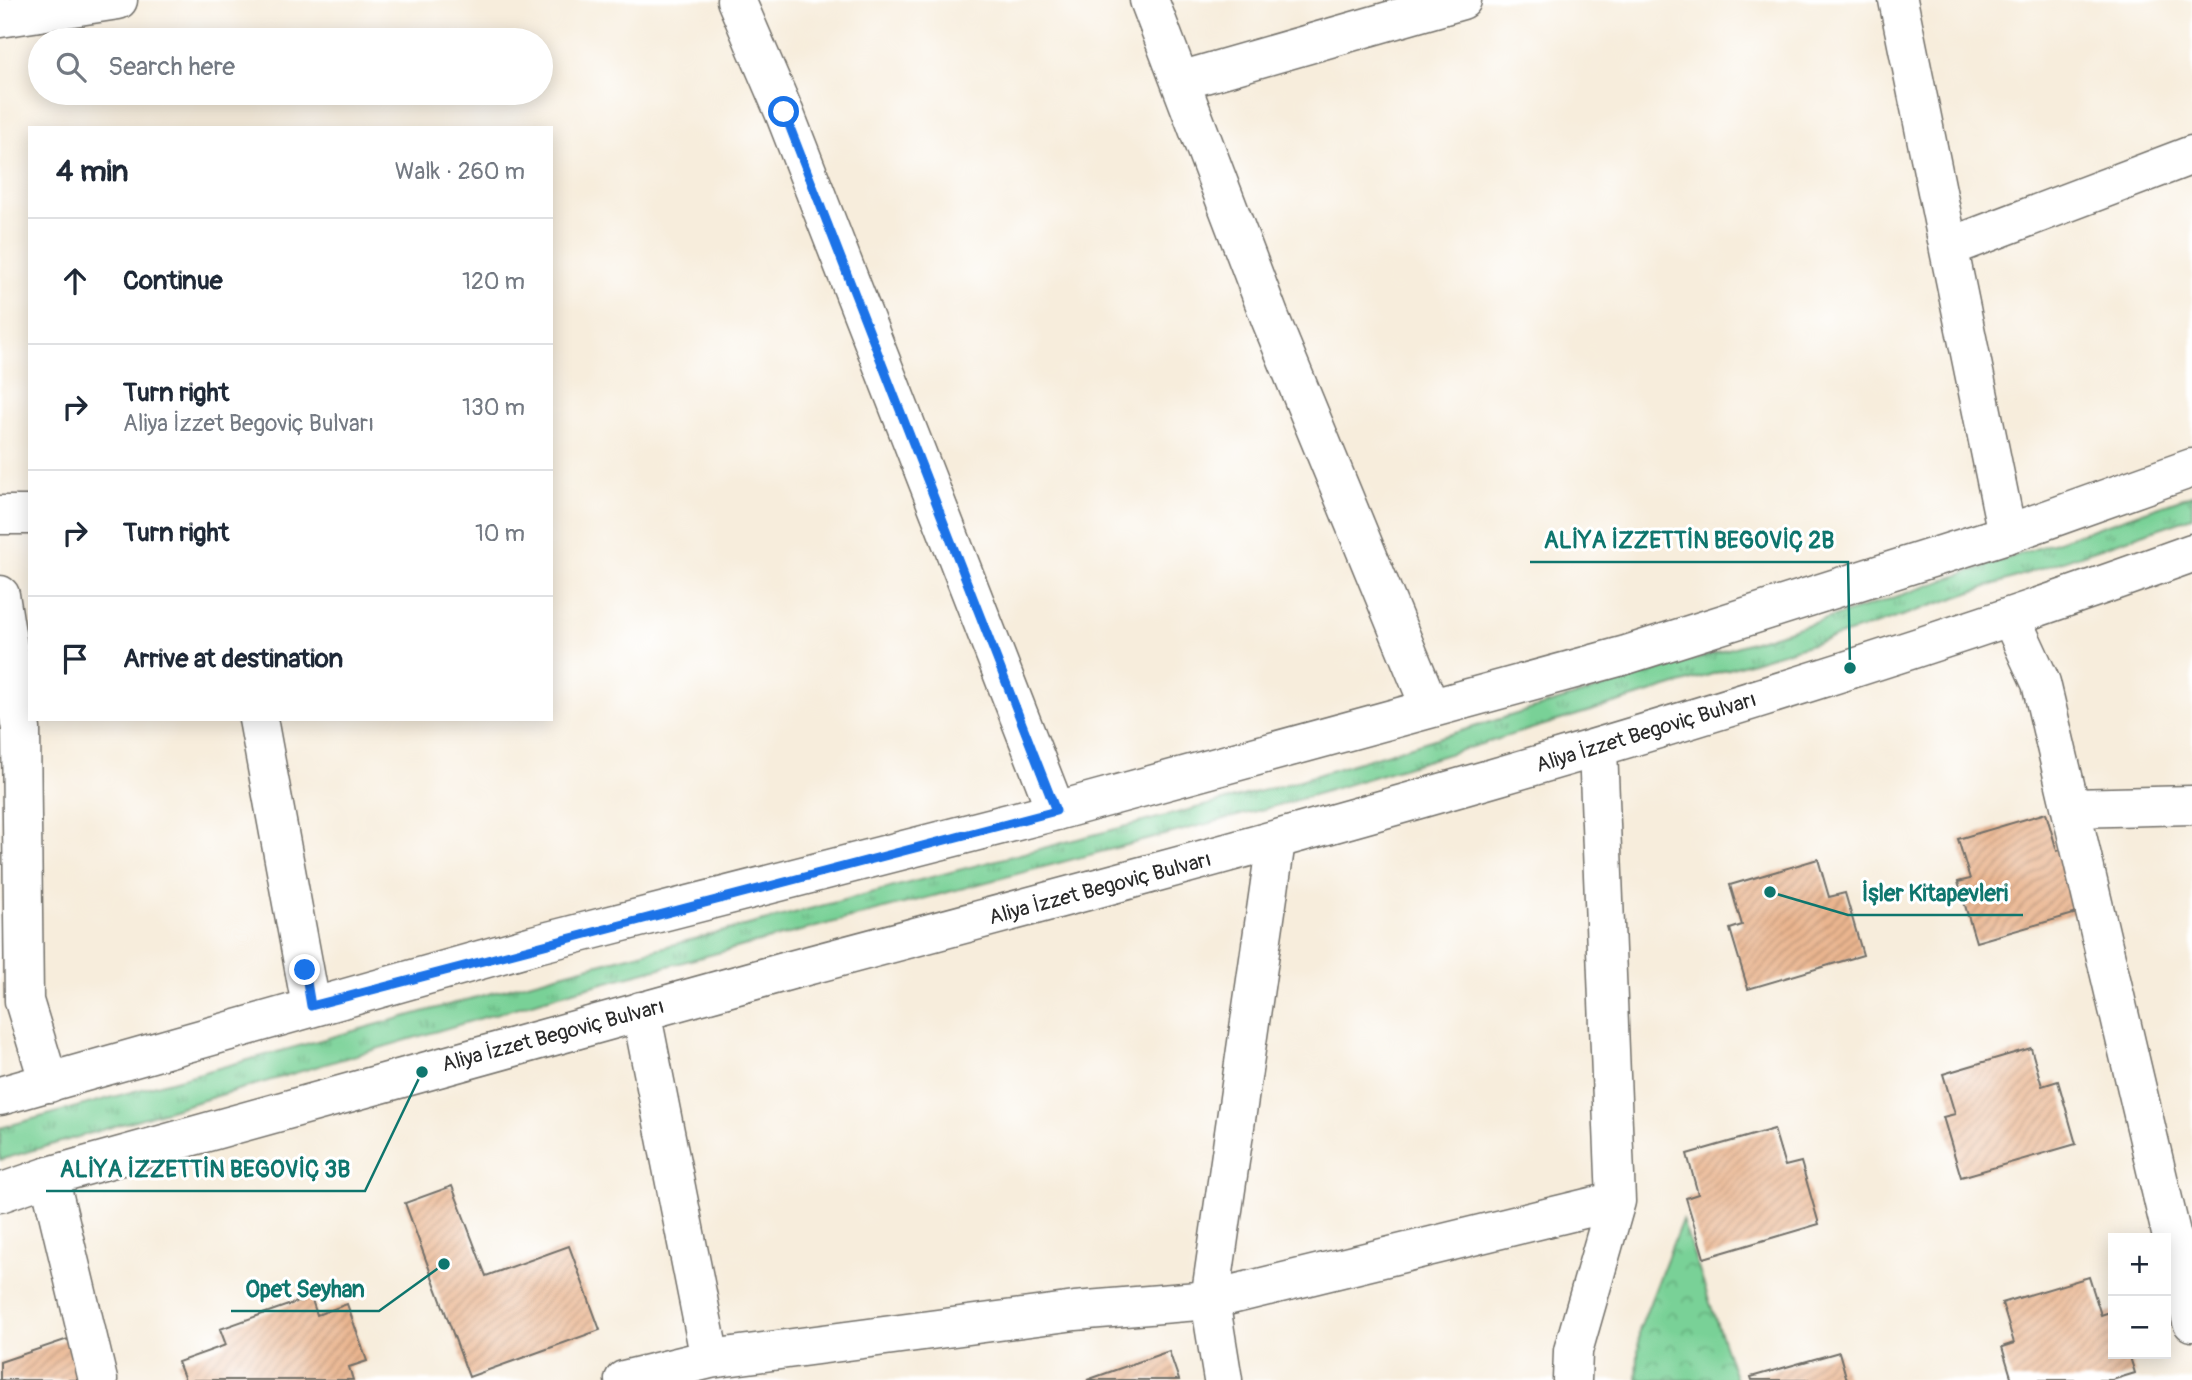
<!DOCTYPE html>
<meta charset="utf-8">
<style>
body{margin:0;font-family:Pangolin,sans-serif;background:#f6f6f7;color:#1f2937}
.controls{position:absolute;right:21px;bottom:21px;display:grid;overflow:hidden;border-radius:0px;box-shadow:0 4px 18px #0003}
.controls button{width:63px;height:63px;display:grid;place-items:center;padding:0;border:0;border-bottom:2px solid #e0e1e3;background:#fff;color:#1f2937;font:35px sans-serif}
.stop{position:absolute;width:21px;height:21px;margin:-16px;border:5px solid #1a73e8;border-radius:50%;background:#fff}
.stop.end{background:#1a73e8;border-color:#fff;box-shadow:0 2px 7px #0008}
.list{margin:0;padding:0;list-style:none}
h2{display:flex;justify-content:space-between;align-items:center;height:91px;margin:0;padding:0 28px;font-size:30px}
h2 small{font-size:23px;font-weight:400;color:#747a83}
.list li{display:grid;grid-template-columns:46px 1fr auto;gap:21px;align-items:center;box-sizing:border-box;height:126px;padding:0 28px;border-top:2px solid #e0e1e3}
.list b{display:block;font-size:26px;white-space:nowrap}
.list p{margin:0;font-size:23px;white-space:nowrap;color:#747a83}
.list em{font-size:23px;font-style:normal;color:#747a83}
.icon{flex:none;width:38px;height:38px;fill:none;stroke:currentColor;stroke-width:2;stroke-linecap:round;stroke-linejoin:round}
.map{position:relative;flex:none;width:2192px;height:1380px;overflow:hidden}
.search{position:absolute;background:#fff;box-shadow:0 4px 18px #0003;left:28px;top:28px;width:525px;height:77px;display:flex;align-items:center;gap:18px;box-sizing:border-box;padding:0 24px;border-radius:38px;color:#747a83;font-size:26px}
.panel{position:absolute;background:#fff;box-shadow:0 4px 18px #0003;left:28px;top:126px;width:525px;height:595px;border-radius:0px}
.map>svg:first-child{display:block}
</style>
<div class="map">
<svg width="2192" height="1380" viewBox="0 0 2192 1380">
<defs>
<pattern id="grass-tufts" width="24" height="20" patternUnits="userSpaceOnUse" patternTransform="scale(1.75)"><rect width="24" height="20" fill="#79d197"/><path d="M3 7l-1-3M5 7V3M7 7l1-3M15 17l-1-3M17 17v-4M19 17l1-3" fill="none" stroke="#63aa7b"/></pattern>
<pattern id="park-crowns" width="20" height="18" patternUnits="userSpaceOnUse" patternTransform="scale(1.75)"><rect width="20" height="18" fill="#79d197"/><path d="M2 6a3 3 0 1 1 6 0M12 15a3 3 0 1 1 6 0" fill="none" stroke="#63aa7b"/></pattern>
<pattern id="building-hatch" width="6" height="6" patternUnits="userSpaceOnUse" patternTransform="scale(1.75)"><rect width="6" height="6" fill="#eab58f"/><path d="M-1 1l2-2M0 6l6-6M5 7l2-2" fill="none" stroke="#be9375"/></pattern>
</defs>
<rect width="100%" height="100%" fill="#fff"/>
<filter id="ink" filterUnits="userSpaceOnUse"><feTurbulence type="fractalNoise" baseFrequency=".0143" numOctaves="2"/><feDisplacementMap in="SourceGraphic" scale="14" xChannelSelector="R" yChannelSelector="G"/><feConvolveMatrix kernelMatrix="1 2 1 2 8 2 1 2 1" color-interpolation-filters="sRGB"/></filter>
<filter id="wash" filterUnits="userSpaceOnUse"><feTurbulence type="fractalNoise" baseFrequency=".00686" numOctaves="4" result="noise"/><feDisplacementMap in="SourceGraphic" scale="28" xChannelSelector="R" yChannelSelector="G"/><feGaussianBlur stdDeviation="1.57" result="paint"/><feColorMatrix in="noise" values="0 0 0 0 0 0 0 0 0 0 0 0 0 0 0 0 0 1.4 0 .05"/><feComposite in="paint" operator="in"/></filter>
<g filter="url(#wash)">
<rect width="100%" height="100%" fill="#f7eddc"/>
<path fill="url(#grass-tufts)" stroke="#527e61" stroke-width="2" d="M2192 495V517L1878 624 1290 802 573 991 0 1160V1128L568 972 1284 785 1872 605Z"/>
<path fill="url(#park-crowns)" stroke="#527e61" stroke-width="2" d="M1682 1220 1736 1380H1637L1639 1331Z"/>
<g id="blocks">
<path fill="url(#building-hatch)" d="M2046 813 2057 851 2072 847 2091 909 1976 942 1958 882 1970 879 1958 839Z
M1818 859 1829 897 1845 893 1863 955 1748 989 1730 929 1742 925 1730 885Z
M2031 1048 2042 1086 2058 1081 2076 1144 1961 1177 1943 1117 1955 1114 1943 1074Z
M1774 1129 1785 1166 1801 1162 1819 1224 1704 1258 1686 1198 1698 1194 1687 1154Z
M452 1186 486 1276 569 1246 600 1330 469 1377 405 1203Z
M2089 1277 2101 1315 2113 1311V1354H2129L2135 1373 2112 1380H2012L2002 1347 2014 1343 2002 1303Z
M311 1297 317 1315 347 1304 367 1361 349 1367 353 1380H185L178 1362 226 1345 220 1329Z
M68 1339 82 1380H0V1362Z
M1169 1351 1179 1380H1087Z
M1839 1352 1847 1380H1752L1751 1377Z"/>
</g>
</g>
<g filter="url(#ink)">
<use href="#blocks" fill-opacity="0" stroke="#726f69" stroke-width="2"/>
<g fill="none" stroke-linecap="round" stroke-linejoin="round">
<g stroke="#726f69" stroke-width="41">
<path id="minor" d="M736 0 784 112 1056 811
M1149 0 1270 318 1430 707
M1898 0 2007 534
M0 18 118 0
M1180 81 1462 0
M1950 247 2192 155
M0 515H30
M0 595 21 729 24 1001 49 1083
M2011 618 2041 683 2192 1322
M258 719 311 1006
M2072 808 2192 805
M641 1011 710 1359
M49 1176 98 1380
M624 1380 710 1359 1075 1311 1210 1300 1616 1201
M1223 1380 1210 1300 1276 841
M1572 1380 1573 1351 1616 1201 1598 749"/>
</g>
<g stroke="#726f69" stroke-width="41">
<path id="secondary" d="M0 1096 533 945 1056 811 1626 655 2007 534 2192 468
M0 1193 49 1176C298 1107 546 1036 795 969 1265 844 1735 719 2192 553"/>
</g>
<use href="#minor" stroke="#fff" stroke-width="38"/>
<use href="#secondary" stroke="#fff" stroke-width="38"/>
</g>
</g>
<g fill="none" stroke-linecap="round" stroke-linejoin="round" filter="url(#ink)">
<path stroke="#1a73e8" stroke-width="9" d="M305 970 311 1006 1056 811 784 112"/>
</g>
<g text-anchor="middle" stroke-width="6" stroke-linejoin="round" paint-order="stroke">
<g font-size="21" fill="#2b2b2b" stroke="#fff">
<text transform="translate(1646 732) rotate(-17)" y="7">Aliya İzzet Begoviç Bulvarı</text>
<text transform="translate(1100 888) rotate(-15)" y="7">Aliya İzzet Begoviç Bulvarı</text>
<text transform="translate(553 1035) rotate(-15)" y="7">Aliya İzzet Begoviç Bulvarı</text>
</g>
</g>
<path fill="none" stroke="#0f766e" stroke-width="2.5" d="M1850 668L1848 562H1530M1770 892L1848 915H2023M422 1072L365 1191H46M444 1264L379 1311H231"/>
<g fill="#0f766e" stroke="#fff" stroke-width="2.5">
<circle cx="1850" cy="668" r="7"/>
<circle cx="1770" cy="892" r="7"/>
<circle cx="422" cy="1072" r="7"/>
<circle cx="444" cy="1264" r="7"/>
</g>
<g font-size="23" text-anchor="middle" font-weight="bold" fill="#0f766e" stroke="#fff" stroke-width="6" stroke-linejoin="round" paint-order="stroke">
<text x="1689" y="548">ALİYA İZZETTİN BEGOVİÇ 2B</text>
<text x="1935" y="901">İşler Kitapevleri</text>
<text x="205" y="1177">ALİYA İZZETTİN BEGOVİÇ 3B</text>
<text x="305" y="1297">Opet Seyhan</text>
</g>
</svg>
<div class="controls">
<button>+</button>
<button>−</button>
</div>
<div class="stop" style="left:784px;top:112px"></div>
<div class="stop end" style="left:305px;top:970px"></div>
<div class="search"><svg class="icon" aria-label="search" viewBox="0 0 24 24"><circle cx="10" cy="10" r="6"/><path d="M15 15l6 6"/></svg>Search here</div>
<section class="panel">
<h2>4 min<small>Walk · 260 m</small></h2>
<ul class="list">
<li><svg class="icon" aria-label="ahead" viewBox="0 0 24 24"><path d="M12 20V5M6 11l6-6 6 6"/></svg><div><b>Continue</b></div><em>120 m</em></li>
<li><svg class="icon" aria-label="right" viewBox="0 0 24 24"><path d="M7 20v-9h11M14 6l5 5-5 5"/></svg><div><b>Turn right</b><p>Aliya İzzet Begoviç Bulvarı</p></div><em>130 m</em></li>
<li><svg class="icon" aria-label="right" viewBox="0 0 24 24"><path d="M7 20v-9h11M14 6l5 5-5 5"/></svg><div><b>Turn right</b></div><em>10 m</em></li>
<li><svg class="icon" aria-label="arrive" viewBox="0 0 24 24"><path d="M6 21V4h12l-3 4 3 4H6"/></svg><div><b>Arrive at destination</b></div></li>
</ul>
</section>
</div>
